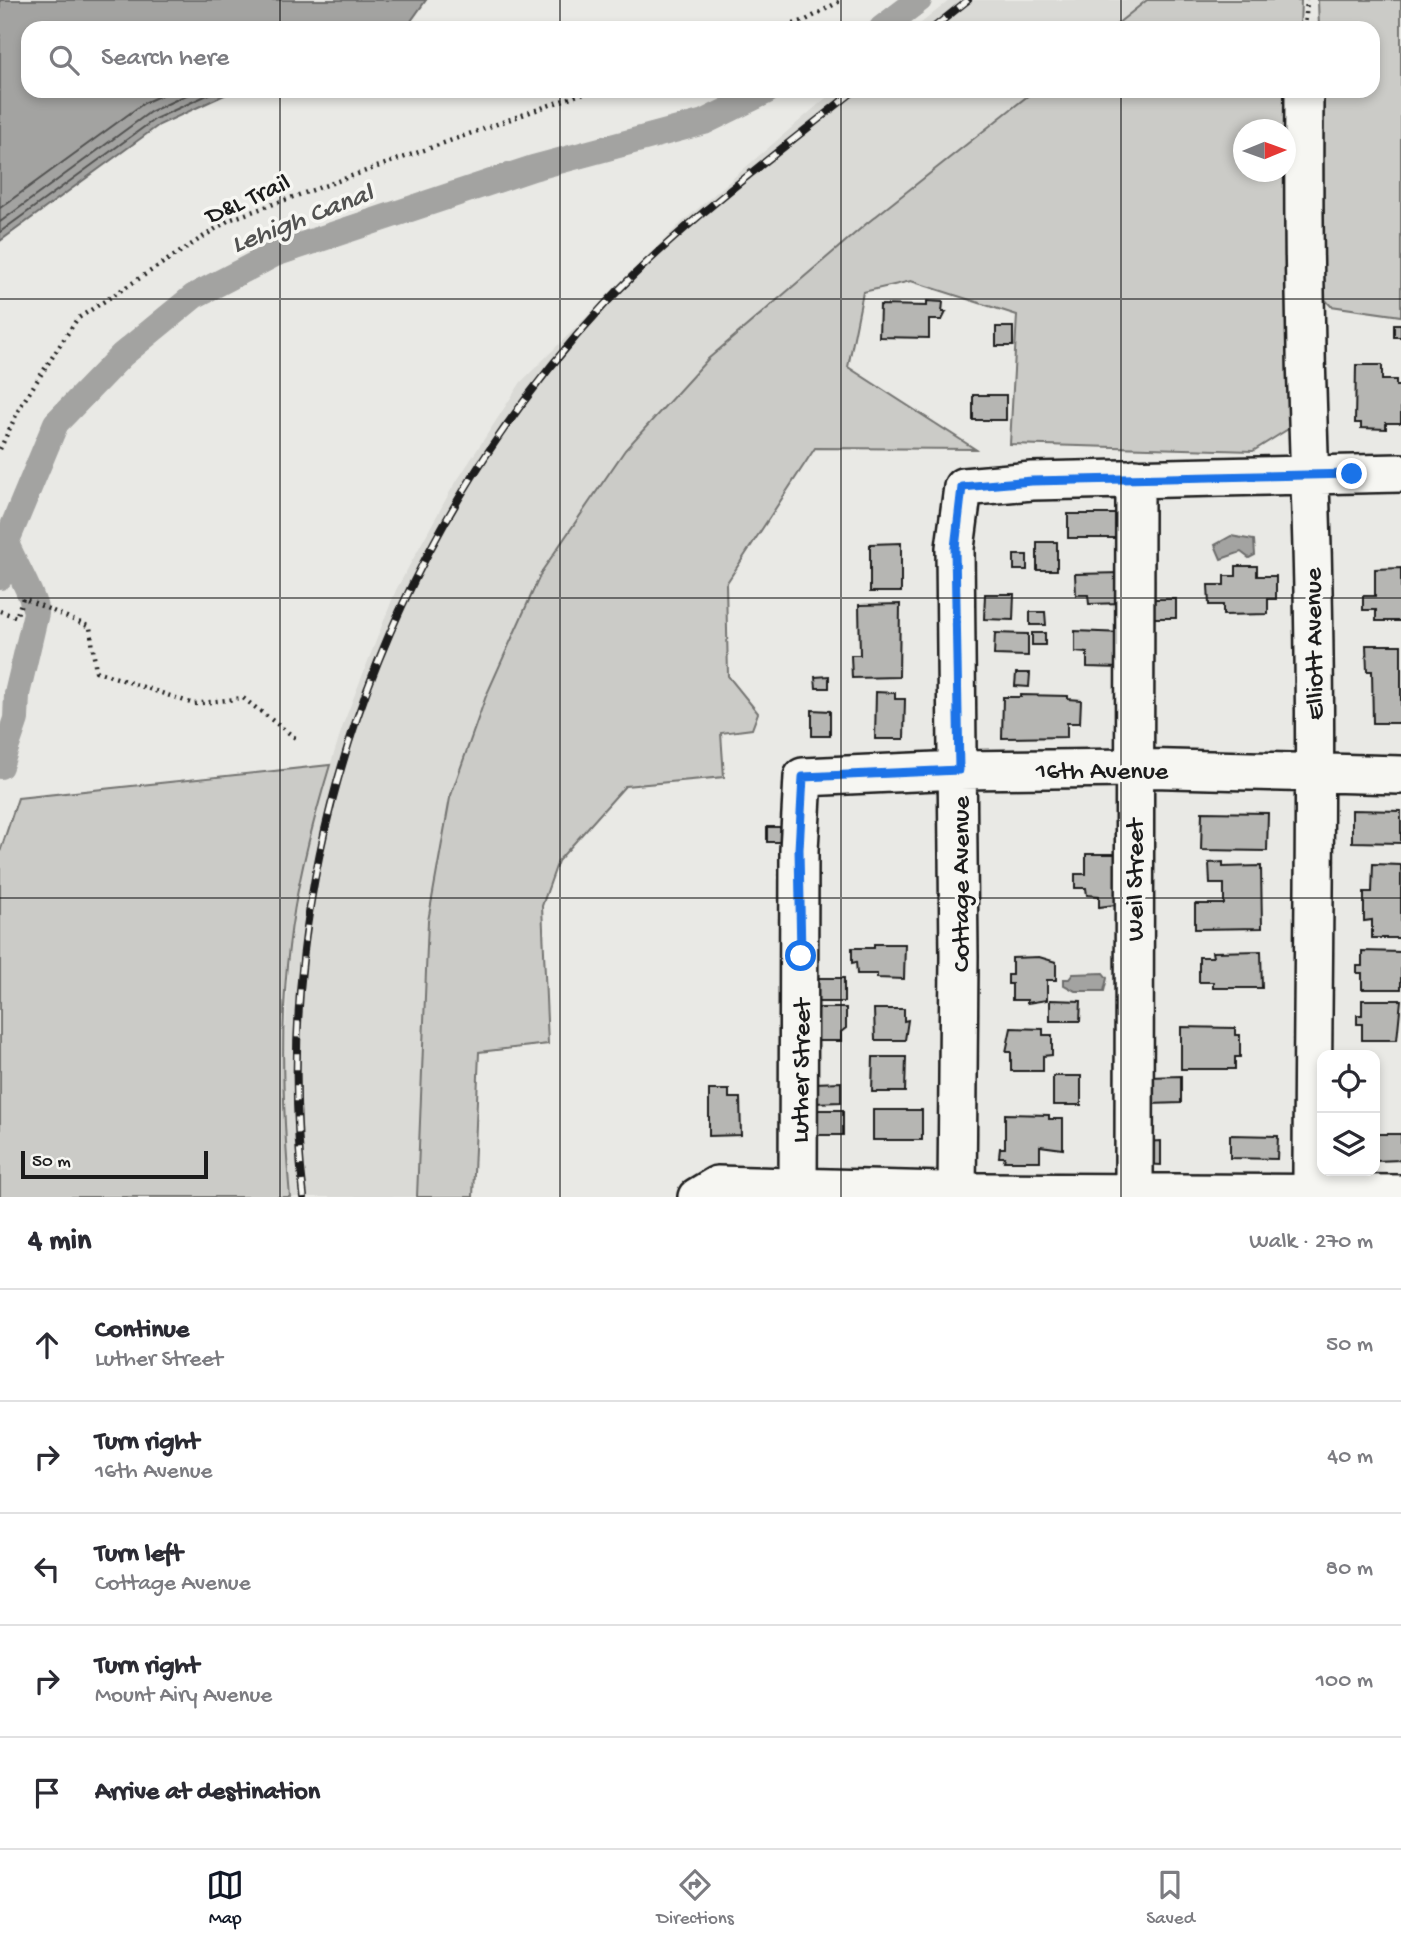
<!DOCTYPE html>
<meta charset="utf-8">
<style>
body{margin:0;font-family:"Gochi Hand",sans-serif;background:#f7f7f7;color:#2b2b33}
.controls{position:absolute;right:21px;bottom:21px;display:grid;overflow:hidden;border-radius:14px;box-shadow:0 4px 10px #0003}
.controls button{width:63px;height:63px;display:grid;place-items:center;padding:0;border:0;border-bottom:2px solid #e1e1e2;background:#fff;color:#2b2b33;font:35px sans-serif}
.compass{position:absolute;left:1233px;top:119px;width:63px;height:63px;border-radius:50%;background:#fff;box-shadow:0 4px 10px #0003;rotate:89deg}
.scale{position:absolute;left:21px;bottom:18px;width:187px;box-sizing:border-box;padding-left:7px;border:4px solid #1c1c1c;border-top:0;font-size:19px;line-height:24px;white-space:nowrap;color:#1c1c1c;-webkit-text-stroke:5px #f6f6f2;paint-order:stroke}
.stop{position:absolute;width:21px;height:21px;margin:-16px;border:5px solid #1a73e8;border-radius:50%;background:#fff}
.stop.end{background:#1a73e8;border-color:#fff;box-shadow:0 2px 7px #0008}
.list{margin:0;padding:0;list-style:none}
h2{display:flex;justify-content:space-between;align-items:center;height:91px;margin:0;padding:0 28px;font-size:30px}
h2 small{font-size:23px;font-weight:400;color:#7c7c81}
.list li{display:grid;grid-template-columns:46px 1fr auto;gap:21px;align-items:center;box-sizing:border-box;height:112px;padding:0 28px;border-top:2px solid #e1e1e2}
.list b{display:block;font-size:26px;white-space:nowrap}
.list p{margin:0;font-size:23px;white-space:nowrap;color:#7c7c81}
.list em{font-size:23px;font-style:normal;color:#7c7c81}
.icon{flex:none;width:38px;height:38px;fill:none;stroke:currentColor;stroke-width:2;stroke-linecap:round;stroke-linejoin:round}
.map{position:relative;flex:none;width:1401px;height:1197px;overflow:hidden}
.search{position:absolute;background:#fff;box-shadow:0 4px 10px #0003;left:21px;right:21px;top:21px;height:77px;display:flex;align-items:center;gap:18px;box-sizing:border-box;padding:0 24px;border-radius:21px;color:#7c7c81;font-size:26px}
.sheet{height:651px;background:#fff}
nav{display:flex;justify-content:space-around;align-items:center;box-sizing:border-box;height:98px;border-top:2px solid #e1e1e2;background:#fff;font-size:19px;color:#7c7c81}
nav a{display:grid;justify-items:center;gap:4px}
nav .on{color:#111827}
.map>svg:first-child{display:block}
</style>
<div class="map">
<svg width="1401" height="1197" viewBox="0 0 1401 1197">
<rect width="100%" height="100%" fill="#e9e9e5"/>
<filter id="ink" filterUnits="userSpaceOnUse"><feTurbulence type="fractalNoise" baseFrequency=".0143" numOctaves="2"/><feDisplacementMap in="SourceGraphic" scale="14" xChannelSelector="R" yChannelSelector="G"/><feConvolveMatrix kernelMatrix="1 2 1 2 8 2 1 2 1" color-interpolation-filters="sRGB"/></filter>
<g filter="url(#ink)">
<path fill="#dadad6" d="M950 0H1147L1112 28H915Z
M834 91H1034L866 224 708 359 625 450 542 571 486 696 450 798 428 921 417 1197H290L282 1112 289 947 310 829 344 722 396 590 451 490 521 382 679 225Z"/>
<path fill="#cbcbc7" stroke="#747472" stroke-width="2" fill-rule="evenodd" d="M1147 0H1301L1300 28H1112Z
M1318 0H1401V316L1331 306 1321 295 1319 91H1373V28H1319Z
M1034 91H1299L1293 426 1253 451 1010 444 1017 315 911 281 863 292 848 367 975 449 815 448 726 584 728 676 758 713 752 729 721 733 724 777 625 786 558 861 542 906 548 1044 479 1052 473 1197H417L428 921 450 798 486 696 542 571 625 450 708 359 866 224ZM1244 130H1286V172H1244Z
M330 765C312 824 296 885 289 947 279 1028 283 1116 290 1197H0V852L18 798Z"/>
<path fill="#a3a3a1" stroke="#6d6d6c" stroke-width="2" d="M0 0H426L406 28H28V91H233L159 125 0 241Z
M1231 536 1254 540 1255 555 1249 558 1241 552 1221 559 1215 545Z
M1103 973 1107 978 1104 991H1075L1064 985V979H1069L1073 974Z"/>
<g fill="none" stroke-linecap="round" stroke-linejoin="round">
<path stroke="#525251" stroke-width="2" d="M0 208 144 103 170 91
M0 222 150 112 195 91
M0 232 155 119 216 91"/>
<path stroke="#a3a3a1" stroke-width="26" d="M882 28 919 0
M0 577 6 543 56 423 122 355 194 296 275 254 533 168 704 122 767 91
M0 766 16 719 17 694 36 613C34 596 14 563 6 543"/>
</g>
<path fill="#b6b6b3" stroke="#1c1c1c" stroke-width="2" d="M927 301 943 302 942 312H946L942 320H929V338L879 337 880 305 927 306Z
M1394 324H1401V337H1394Z
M996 327H1013V346H996Z
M1356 365H1382V380H1396V386H1401V423H1386V429L1361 428V423H1355Z
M973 395H1006V420H973Z
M1068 514H1120V538H1068Z
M1037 542H1057V570H1037Z
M901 543V592H870V544Z
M1014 555H1027V570H1014Z
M1236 566H1257V576H1276V599H1268V614L1223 615V605H1209L1208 585H1224V576H1236Z
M1401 568V621H1376V610H1363V596H1375V569Z
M1122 573 1123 603 1089 604 1088 595H1076L1075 574Z
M985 594H1014L1013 620 984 619Z
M1151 599H1176V618H1151Z
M900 604 899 677 852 678 851 655H860L859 605Z
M1030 612H1045L1046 625H1030Z
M1075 631 1123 633 1122 668 1087 667V653L1075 652Z
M995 633 1028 634V656L994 655Z
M1032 633H1045V645H1032Z
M1366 645H1401V723H1373L1372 671H1367Z
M1016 673H1030L1029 687 1015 686Z
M829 676V688H816L815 677Z
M876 692 895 693V699H905L904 739H875Z
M1021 695 1068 696V699L1081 700 1080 723H1067V737L1002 738 1003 697H1021Z
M812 710 830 711V736H812Z
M1352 810 1401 811V843L1352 842Z
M1202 812 1268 813 1267 851 1201 850Z
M767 827H781L782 842H767Z
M1086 854H1123L1122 904 1099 907V896L1087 895 1086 888H1075V874H1086Z
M1223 862V867L1261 866 1262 928 1195 929V904H1224V884H1210L1209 863Z
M1373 864 1401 865V938H1372V920L1364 921V892H1372Z
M874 944H905L904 979 877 978V974H857L856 962 852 963V948H874Z
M1261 951 1262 988H1213V982H1199V957H1213L1212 952Z
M1362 951 1401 952V989H1362V973H1357V966H1362Z
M1039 957 1056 962V980H1047V1000L1027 1003V1000H1012V984H1008V975H1012V958Z
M815 978H844V1002H815Z
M1050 1000 1081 1001 1080 1021H1050Z
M1362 1000H1401L1397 1040H1362V1024H1357V1015H1362Z
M817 1008H846V1028L841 1032V1041H817Z
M874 1009H904V1021L908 1020 905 1040H875Z
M1181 1027 1235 1028V1035H1240V1057H1235V1069H1181Z
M1011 1028 1043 1029V1035H1052V1055L1043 1056V1071H1011V1052H1006Z
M873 1057H906L905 1092H872Z
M1053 1076H1081V1105H1053Z
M1181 1076V1103L1150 1104 1149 1077Z
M841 1082V1102L814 1103V1083Z
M709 1090H729V1098H740L741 1135 709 1136Z
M816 1110H843V1135H816Z
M873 1110H922V1140H873Z
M1005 1114 1049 1115V1119H1063V1149L1040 1146V1161H1004L1005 1157H999L1000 1148H1005Z
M1375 1134H1401V1160L1375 1161Z
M1230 1135 1278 1136 1277 1159 1230 1158Z
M1161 1141V1165L1142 1164 1143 1142Z"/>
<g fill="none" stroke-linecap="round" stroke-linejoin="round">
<g stroke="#1c1c1c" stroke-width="42">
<path id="minor" d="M1304 91C1303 223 1305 354 1310 485 1319 722 1312 960 1312 1197
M697 1197 717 1185 981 1192 1401 1194
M798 1197 799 850 803 777 959 770 1133 768 1401 775
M957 1197 959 956 955 548 963 487 1032 481 1401 473
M1134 1197 1135 478"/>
</g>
<path stroke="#1c1c1c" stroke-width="4.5" stroke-dasharray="2 5" stroke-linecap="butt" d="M780 28 806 20 842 0
M1305 28 1307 0
M0 449 20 407 77 319 229 220 589 91
M0 611 16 617 23 598 90 627 96 671 194 704 243 698 298 740"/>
<use href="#minor" stroke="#f6f6f2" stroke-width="37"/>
<g stroke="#1c1c1c" stroke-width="8">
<path id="rail" d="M933 28 968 0
M304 1197C265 874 384 540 606 303 678 227 772 157 854 91"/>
</g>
<use href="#rail" stroke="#f6f6f2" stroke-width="5" stroke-dasharray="16" stroke-linecap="butt"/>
</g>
</g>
<g fill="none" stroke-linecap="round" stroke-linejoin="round" filter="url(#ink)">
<path stroke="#1a73e8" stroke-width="9" d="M801 956 799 849 803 777 959 770 955 548 962 487 1032 481 1352 474"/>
</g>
<path fill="none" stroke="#1c1c1c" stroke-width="2" stroke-opacity="0.55" d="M280 0V28M560 0V28M841 0V28M1121 0V28M280 91V1197M560 91V1197M841 91V1197M1121 91V1197M0 299H1401M0 598H1401M0 898H1401"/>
<g text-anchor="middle" stroke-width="7" stroke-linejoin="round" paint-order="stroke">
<g font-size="26" fill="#1c1c1c" stroke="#f6f6f2">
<text transform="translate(247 197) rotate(-24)" y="9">D&amp;L Trail</text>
<text transform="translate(1312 644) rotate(-91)" y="9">Elliott Avenue</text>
<text x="1102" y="778">16th Avenue</text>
<text transform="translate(1133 880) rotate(-90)" y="9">Weil Street</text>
<text transform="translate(959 884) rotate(-90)" y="9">Cottage Avenue</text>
<text transform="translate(799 1071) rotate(-89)" y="9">Luther Street</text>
</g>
<g font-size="28" font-style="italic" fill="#525251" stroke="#f6f6f2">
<text transform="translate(301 216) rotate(-21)" y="10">Lehigh Canal</text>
</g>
</g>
</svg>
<div class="controls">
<button><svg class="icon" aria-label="locate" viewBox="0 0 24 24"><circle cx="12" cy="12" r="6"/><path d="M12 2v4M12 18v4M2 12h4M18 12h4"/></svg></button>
<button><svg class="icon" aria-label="layers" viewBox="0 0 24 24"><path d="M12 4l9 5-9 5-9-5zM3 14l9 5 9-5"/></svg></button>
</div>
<svg class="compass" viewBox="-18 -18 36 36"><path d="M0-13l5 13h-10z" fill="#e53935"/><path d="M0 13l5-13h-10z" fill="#7c7c81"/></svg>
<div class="scale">50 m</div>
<div class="stop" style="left:801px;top:956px"></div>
<div class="stop end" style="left:1352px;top:474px"></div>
<div class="search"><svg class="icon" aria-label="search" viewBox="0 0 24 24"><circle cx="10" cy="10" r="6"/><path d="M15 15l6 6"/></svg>Search here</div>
</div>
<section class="sheet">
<h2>4 min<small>Walk · 270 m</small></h2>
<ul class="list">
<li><svg class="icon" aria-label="ahead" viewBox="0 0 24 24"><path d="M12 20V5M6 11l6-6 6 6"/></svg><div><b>Continue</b><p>Luther Street</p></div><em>50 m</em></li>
<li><svg class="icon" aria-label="right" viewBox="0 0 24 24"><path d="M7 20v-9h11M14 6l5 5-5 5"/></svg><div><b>Turn right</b><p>16th Avenue</p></div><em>40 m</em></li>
<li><svg class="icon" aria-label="left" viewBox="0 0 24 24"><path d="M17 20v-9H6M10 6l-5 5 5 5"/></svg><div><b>Turn left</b><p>Cottage Avenue</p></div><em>80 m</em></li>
<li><svg class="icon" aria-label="right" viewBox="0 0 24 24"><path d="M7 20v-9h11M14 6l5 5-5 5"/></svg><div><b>Turn right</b><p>Mount Airy Avenue</p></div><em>100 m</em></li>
<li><svg class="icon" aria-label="arrive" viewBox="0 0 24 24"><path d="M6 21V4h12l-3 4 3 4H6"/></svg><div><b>Arrive at destination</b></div></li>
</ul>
</section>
<nav>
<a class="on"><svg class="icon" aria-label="map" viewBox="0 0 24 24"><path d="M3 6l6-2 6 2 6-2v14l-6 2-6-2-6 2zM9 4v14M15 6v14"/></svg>Map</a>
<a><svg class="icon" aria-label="directions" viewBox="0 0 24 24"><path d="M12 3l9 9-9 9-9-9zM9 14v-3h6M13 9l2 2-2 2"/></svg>Directions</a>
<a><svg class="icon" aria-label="saved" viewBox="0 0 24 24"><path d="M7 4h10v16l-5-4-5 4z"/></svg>Saved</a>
</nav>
